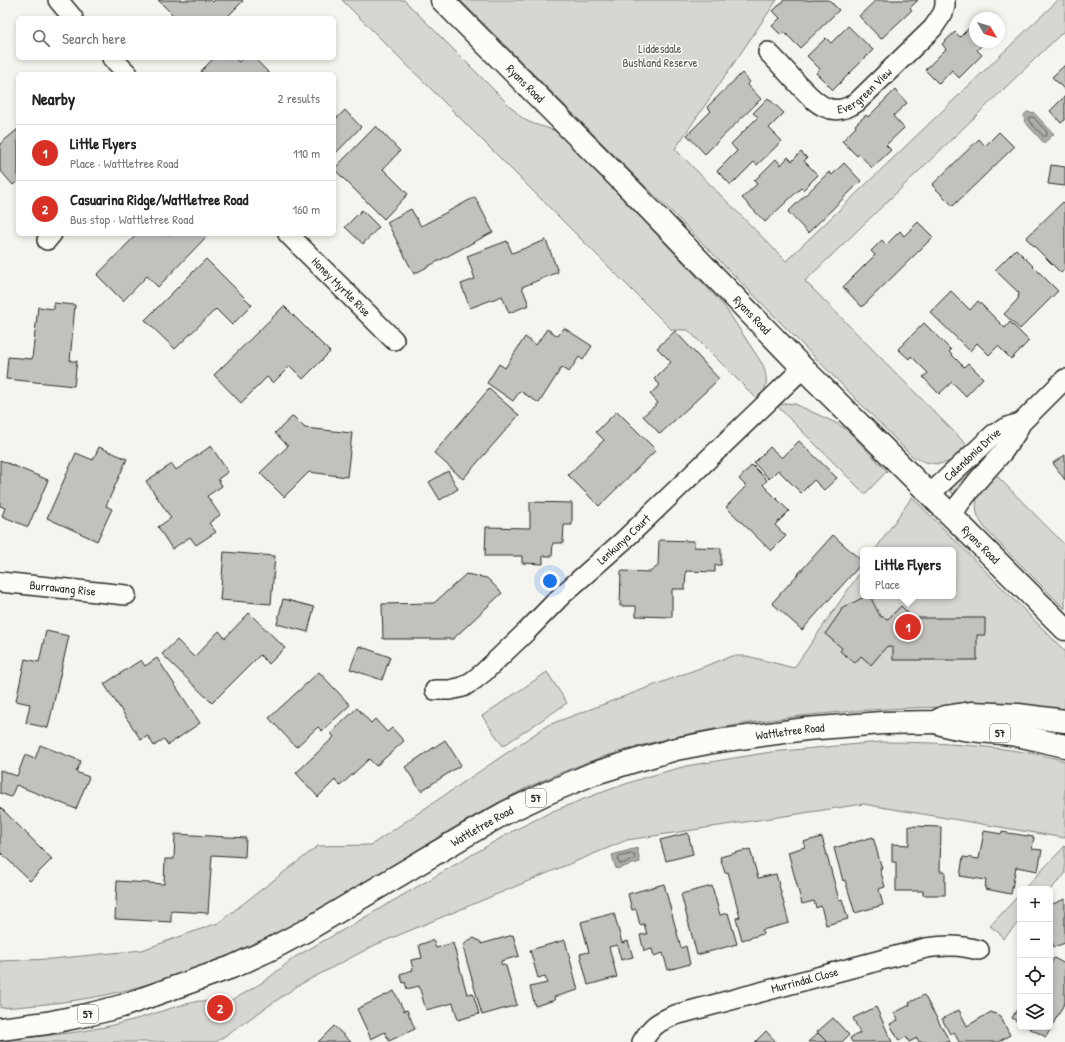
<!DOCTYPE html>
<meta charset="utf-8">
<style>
body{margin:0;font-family:"Patrick Hand",sans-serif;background:#f2f2f2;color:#222}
.controls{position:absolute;right:12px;bottom:12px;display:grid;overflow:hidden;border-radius:6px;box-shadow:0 2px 6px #0003}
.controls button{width:36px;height:36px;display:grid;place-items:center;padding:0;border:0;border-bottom:1px solid #e0e0e0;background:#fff;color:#222;font:20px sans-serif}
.compass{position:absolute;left:969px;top:12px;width:36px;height:36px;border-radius:50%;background:#fff;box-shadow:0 2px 6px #0003;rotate:128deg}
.you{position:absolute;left:550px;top:581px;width:14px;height:14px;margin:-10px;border:3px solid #fff;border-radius:50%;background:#1a73e8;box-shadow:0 0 0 6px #1a73e833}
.badge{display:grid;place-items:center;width:26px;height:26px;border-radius:50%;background:#d93025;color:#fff;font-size:13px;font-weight:700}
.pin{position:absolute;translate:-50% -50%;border:2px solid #fff;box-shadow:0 1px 4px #0006}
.popup{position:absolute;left:860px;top:547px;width:96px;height:52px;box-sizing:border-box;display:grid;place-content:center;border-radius:6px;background:#fff;filter:drop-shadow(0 1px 3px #0005);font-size:13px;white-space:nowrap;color:#767676}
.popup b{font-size:15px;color:#222}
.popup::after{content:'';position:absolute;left:50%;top:100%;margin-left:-8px;border:8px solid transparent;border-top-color:#fff}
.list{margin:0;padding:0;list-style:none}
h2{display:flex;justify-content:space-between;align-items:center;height:52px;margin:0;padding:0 16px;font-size:17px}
h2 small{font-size:13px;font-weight:400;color:#767676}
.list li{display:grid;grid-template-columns:26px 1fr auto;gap:12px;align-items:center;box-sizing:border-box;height:56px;padding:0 16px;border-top:1px solid #e0e0e0}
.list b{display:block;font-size:15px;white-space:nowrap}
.list p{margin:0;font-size:13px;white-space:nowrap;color:#767676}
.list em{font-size:13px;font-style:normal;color:#767676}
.icon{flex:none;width:22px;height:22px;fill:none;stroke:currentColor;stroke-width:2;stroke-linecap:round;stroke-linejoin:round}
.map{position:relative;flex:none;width:1065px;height:1042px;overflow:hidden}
.search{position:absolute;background:#fff;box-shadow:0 2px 6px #0003;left:16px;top:16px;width:320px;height:44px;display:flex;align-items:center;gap:10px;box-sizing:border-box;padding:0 14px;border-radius:6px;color:#767676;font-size:15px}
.panel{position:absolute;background:#fff;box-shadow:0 2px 6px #0003;left:16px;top:72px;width:320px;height:164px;border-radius:6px}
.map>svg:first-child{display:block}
</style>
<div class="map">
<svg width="1065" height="1042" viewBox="0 0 1065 1042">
<rect width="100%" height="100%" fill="#f5f4ef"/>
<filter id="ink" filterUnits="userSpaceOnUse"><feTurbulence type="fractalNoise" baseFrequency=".025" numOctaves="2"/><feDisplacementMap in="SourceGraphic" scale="8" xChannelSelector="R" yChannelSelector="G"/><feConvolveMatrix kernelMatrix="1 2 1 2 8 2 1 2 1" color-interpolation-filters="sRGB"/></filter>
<g filter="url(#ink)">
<path fill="#d7d6d2" stroke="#81807e" d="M342 0H404L521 117C532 126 547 126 559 133L646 223 719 300 727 310 763 365C768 380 768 388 758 400L688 330H672Z
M460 0H777L675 149 786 261 1058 0H1065V30L805 281 969 447C964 451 959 456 954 459 941 468 924 463 912 456L663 203 642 183Z
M787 403 795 404 838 424 847 430 887 471 865 494 777 406Z
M992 447 995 450 956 495 952 493 951 491 953 485Z
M994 473 1065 545V609L989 533C980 522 974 514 977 499 977 496 978 492 980 490 983 484 989 478 994 473Z
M912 497 1065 651V710L1060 711C1028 710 996 707 964 707 910 707 855 710 801 716 719 726 637 741 560 773 471 810 394 868 311 915 246 951 173 981 101 996 68 1002 34 1006 0 1008V961L52 959 142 950 218 923 318 846 371 845 548 725 732 656H747L794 668 863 568V596H953V550H875Z
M547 672 567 703 503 746 482 716Z
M881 742C923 742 963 744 1004 749 1025 752 1045 755 1065 761V838L863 804 627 840 375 945 299 985 216 1042H0V1041L77 1032 105 1027 140 1018 178 1006 199 1001H204L219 1005 224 1004 245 993 266 980 295 957 350 926 511 832 553 811 597 794 643 778 686 766 771 752Z
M1065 846V874L1050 890 1024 889Z
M1020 894V921L1003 939 1000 934 990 926Z"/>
<path fill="#adaca9" stroke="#797877" d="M1027 112 1032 113 1033 112 1054 134 1044 143 1024 121 1025 120C1023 117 1024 114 1027 112Z
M637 848 640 862 616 869 612 855Z"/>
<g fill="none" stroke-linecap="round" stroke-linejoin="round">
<path stroke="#5f5f5d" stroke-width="1" d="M1029 117H1033L1047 132V135L1045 136H1043L1029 121Z
M632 854 634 855 635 858 634 860 621 864 619 863 618 859 619 857Z"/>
</g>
<path fill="#c2c1be" stroke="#2b2b2b" d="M158 0H211L213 2 215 0H242L243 1 226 18H176Z
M784 0H809L810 1 811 0H829L839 10 800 48 784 32 781 35 772 26 780 18 773 11Z
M876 0H918L910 8 912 10 881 39 859 16Z
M975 22V42H985L977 50 982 55 959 78 952 70 939 84 925 70 946 49 942 44 955 32 960 37Z
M848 26 873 50 833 90 816 73 820 69 807 56 826 38 831 43Z
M214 58H234L239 62 243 58H254L270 74H204L201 71Z
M1065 65V90L1052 77Z
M742 73 750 82 747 84 761 99 705 154 687 135 711 111 707 107Z
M895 90 907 103 893 116 904 128 886 145 891 150 872 168 859 154 857 156 842 141 856 127 855 125 866 115 868 117Z
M1065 96V120L1061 123 1050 111Z
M768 98 784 113 769 128 782 141 757 165 754 162 731 185 717 171 737 151 731 144 758 117 753 113Z
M345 110 361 127 334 155V121Z
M376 126 400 151 383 169 408 194 384 219 334 169Z
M18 129V181L13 185 0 170V144Z
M999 132 1014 147 953 206 932 185 979 139 985 146Z
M801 152 807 158 804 161 818 175 803 190 801 188 765 222 742 198 757 184 754 181 776 159 781 165 788 157 792 161Z
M844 163 861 181 808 233 788 212 829 172 832 175Z
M1051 165 1065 167V186L1048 184Z
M475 197 493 232 414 274 387 222 411 209 421 226Z
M1063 202 1065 205V269L1061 273 1026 238Z
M362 210 379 227 363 244 345 227Z
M918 222 933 237 862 307 843 287 875 255 871 251 882 240 886 245 900 231 904 236Z
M137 234H207L208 235 158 287 147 276 123 301 97 275Z
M546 240 558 272 522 287 529 305 509 313 502 296 470 308 461 284 475 279 467 256 507 241 512 253Z
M1016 249 1058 291 1020 329 1004 314 1018 299 1019 293 995 270Z
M206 259 252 305 232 325 216 309 175 349 145 320Z
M951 291 970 310 978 301 1005 328 1010 322 1029 341 1011 359 998 346 989 355 977 343 970 351 930 312Z
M54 303 75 305 70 361H77L74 386 6 379 8 357 32 359 38 307 54 309Z
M284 306 330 352 303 379 290 366 273 383 267 377 241 403 214 375Z
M924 323 951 350 949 352 964 367 968 363 983 378 966 396 952 382 939 394 923 377 928 373 911 356 909 359 898 349Z
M564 328 592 346 583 360 579 357 569 372 562 367 539 403 520 391 513 401 487 383 499 364 505 368 525 337 536 345 547 329 558 336Z
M675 331 719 379 660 434 643 416 658 403 650 394 660 385 654 379 671 362 657 348Z
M489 389 519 415 463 479 434 453Z
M617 411 656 450 599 506 568 475 604 440 596 432Z
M293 416 305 428 352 433 347 477 309 472 284 497 260 473 288 446 275 433Z
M799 441 837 478 824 490 814 480 801 493 778 470 769 479 754 463 770 447 782 458Z
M211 446 228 472 218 479 222 486 207 496 220 515 209 523 216 532 196 545 190 537 172 549 158 527 171 518 146 481 172 464 176 470Z
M99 447 127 459 106 506 112 509 97 541 47 518 76 453 93 460Z
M1065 455V480L1053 463Z
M0 460 48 480 28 527 2 516 5 508 0 506Z
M752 465 767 480 763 485 789 511 775 525 786 536 771 551 726 507 746 486 739 479Z
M448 471 458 489 440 500 429 482Z
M530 502 572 503V525H564L563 543H553L552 556H543V564L522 563V556H485L486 527 530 528Z
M833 535 863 562 802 630 772 603Z
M659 540 694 541V547L721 548V565H715V572L686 571 685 589H672V617L636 616V606H620L621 571 650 572 658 566Z
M224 552 275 556 271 604 220 600Z
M466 574 487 578 502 593 453 639H383L382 604 434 603Z
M866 596H870L880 616 888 619 901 606 913 618H985V635H977V660H893V648L887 646 871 665 861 656 855 663 840 651 842 648 825 634 841 611V609Z
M283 599 314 607 308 632 277 624Z
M249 613 285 648 269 664 260 655 212 703 162 654 177 640 194 657 219 631 225 638Z
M46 631 69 636 48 728 26 723 30 704 16 701 25 659 39 662Z
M359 646 390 657 382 680 350 669Z
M157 658 200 723 168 745 164 739 154 746 148 736 141 740 104 684 141 660 145 666Z
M319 672 350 705 322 731 318 727 296 747 269 718Z
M357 708 371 723 375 719 387 732 392 728 404 741 376 766 369 759 340 786 335 780 318 797 296 773 334 737 331 733Z
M445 740 461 765 421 791 405 767Z
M40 745 81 761 76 772 89 777 76 809 16 785 11 797 0 793V770L17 776 25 755 35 759Z
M0 807 52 859 30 881 0 852Z
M909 826 941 827 940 871H945V895H923V891H896V862H892V844L909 845Z
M984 831 1002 834V832L1034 837 1032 849 1042 850 1038 871 1016 867 1011 894 985 889 986 880 960 876 963 857 979 859Z
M688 833 693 854 666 861 660 840Z
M175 834 246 838 245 857 212 855 208 913 171 911V922L115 919 117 881 164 884 165 859H174Z
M822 837 839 900 842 899 848 919 826 925 821 906 816 908 814 901 802 904 788 852 805 847 803 842Z
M873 837 882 869H880L885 887 879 889 883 905 855 913 845 880 843 881 834 848Z
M750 849 758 878 776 874 789 923 762 930 763 934 742 940 736 918 740 917 728 872 725 873 720 857Z
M664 884 681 948 686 946 690 964 668 970 663 953 654 956 652 949 644 951 640 935 647 934 644 924 640 925 636 909 632 910 628 894Z
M712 886 720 915 728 913 737 944 697 955 681 894Z
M1065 899V943L1054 947 1050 937V905Z
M614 913 622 943 628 941 633 957 621 960 617 945 609 947 617 977 588 985 580 954 589 952 581 922Z
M513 935 519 956 501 961V964L506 966 517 1005 482 1015 463 947 467 941 474 938 481 942V944Z
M433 940 436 948 453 943 467 994 473 993 479 1014 458 1020 453 1003 426 1010 419 986 407 989 405 982 403 983 400 974 413 970 411 960 422 958 419 945Z
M565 940 578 990 554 997 555 1000 535 1006 530 987 547 983 545 976 538 978 530 950Z
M1054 958 1065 964V1002L1046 1037 1027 1027H1050V965Z
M394 991 404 1011 407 1010 415 1029 389 1041 385 1032 371 1039 357 1009Z
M924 995 950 1042H919L917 1038 909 1042 906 1037 899 1041 890 1024 898 1020 894 1013 910 1005 909 1003Z
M1020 1004V1023L1012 1018Z
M876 1007 892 1042H852L850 1038 860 1033 853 1018Z
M959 1010 967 1026 991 1012 1000 1016 1010 1035 998 1042H959L954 1032 950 1034 942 1019Z
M833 1018 849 1035 842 1042H827L817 1032Z
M334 1026 351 1042H318Z
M766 1031 776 1042H755Z
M818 1033 827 1042H808Z"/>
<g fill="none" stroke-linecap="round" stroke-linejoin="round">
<g stroke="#2b2b2b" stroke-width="22">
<g id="minor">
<path d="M58 0 73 18"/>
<path id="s1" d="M768 52C778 62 787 72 796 82 814 101 830 121 857 102L933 28 943 13 945 6V0"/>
<path d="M112 58 128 74"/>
<path id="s2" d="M288 234 394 340"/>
<path d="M47 240 52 234"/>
<path id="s3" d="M930 494 994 434 1010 426 1021 423"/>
<path d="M951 516 960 503 978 480 1003 452 1016 433 1021 423 1065 379"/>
<path id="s4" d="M0 582 126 595"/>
<path id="s5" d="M435 690H450L463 687 474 680 484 672 527 631 562 595 623 541 803 368"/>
<path id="s6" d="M642 1042C652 1026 657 1022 675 1015L926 948C947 945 958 945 979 950"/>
</g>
</g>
<g stroke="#2b2b2b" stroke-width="25">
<g id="tertiary">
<path id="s7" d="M442 0 631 190 803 368 1065 629"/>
</g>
</g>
<g stroke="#2b2b2b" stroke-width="25">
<g id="primary">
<path d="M936 722C959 731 985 731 1010 734 1028 737 1047 742 1065 746"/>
<path id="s8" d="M0 1029 47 1023 91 1014 122 1006 232 967 271 949 305 931 468 834 505 813 547 793 592 774 631 762 676 749 718 741 806 729 882 723 935 722 945 717 971 713 1018 715 1065 721"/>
</g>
</g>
<use href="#minor" stroke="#fdfcf7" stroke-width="19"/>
<use href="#tertiary" stroke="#fdfcf7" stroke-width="22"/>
<use href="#primary" stroke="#fdfcf7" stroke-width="22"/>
</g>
</g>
<g text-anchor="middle" stroke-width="3" stroke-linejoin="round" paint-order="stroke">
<g fill="#fdfcf7" stroke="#6a6a68" stroke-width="1">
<rect x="990" y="724" width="20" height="18" rx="3"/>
<rect x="526" y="789" width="20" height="18" rx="3"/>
<rect x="78" y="1005" width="20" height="18" rx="3"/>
</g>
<g font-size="11" font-weight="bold" fill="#2b2b2b">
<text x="1000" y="737">57</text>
<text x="536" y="802">57</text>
<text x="88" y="1018">57</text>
</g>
<g font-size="12" fill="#565655" stroke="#fdfcf7">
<text x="660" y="53">Liddesdale<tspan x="660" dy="14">Bushland Reserve</tspan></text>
</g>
<g font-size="12" fill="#2b2b2b" stroke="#fdfcf7">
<text dy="4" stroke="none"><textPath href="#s7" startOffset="118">Ryans Road</textPath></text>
<text dy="4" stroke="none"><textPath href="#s1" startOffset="126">Evergreen View</textPath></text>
<text dy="4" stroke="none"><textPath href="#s2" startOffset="75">Honey Myrtle Rise</textPath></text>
<text dy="4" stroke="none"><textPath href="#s7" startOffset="442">Ryans Road</textPath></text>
<text dy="4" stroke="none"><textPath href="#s3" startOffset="58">Calendonia Drive</textPath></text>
<text dy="4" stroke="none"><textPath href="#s5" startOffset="247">Lenkunya Court</textPath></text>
<text dy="4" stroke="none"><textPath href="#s7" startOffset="766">Ryans Road</textPath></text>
<text dy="4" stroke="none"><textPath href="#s4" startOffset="63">Burrawang Rise</textPath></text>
<text dy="4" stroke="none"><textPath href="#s8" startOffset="853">Wattletree Road</textPath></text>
<text dy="4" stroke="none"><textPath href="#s8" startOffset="528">Wattletree Road</textPath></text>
<text dy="4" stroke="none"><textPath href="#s6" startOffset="178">Murrindal Close</textPath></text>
</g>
</g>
</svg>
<div class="controls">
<button>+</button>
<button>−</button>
<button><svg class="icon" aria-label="locate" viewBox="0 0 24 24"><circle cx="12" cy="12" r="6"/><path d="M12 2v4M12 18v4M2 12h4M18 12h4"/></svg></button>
<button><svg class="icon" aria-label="layers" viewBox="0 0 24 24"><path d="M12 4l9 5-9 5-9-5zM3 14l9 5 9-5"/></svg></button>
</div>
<svg class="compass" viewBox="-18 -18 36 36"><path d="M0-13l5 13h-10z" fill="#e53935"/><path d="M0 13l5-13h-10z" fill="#767676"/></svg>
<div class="you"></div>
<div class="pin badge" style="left:908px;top:627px">1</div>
<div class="popup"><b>Little Flyers</b>Place</div>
<div class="pin badge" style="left:220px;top:1008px">2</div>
<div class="search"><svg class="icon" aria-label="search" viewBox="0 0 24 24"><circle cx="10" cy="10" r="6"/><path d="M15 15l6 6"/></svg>Search here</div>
<section class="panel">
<h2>Nearby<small>2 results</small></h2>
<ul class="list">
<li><span class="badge">1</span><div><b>Little Flyers</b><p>Place · Wattletree Road</p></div><em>110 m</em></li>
<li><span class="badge">2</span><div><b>Casuarina Ridge/Wattletree Road</b><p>Bus stop · Wattletree Road</p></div><em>160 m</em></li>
</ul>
</section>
</div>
